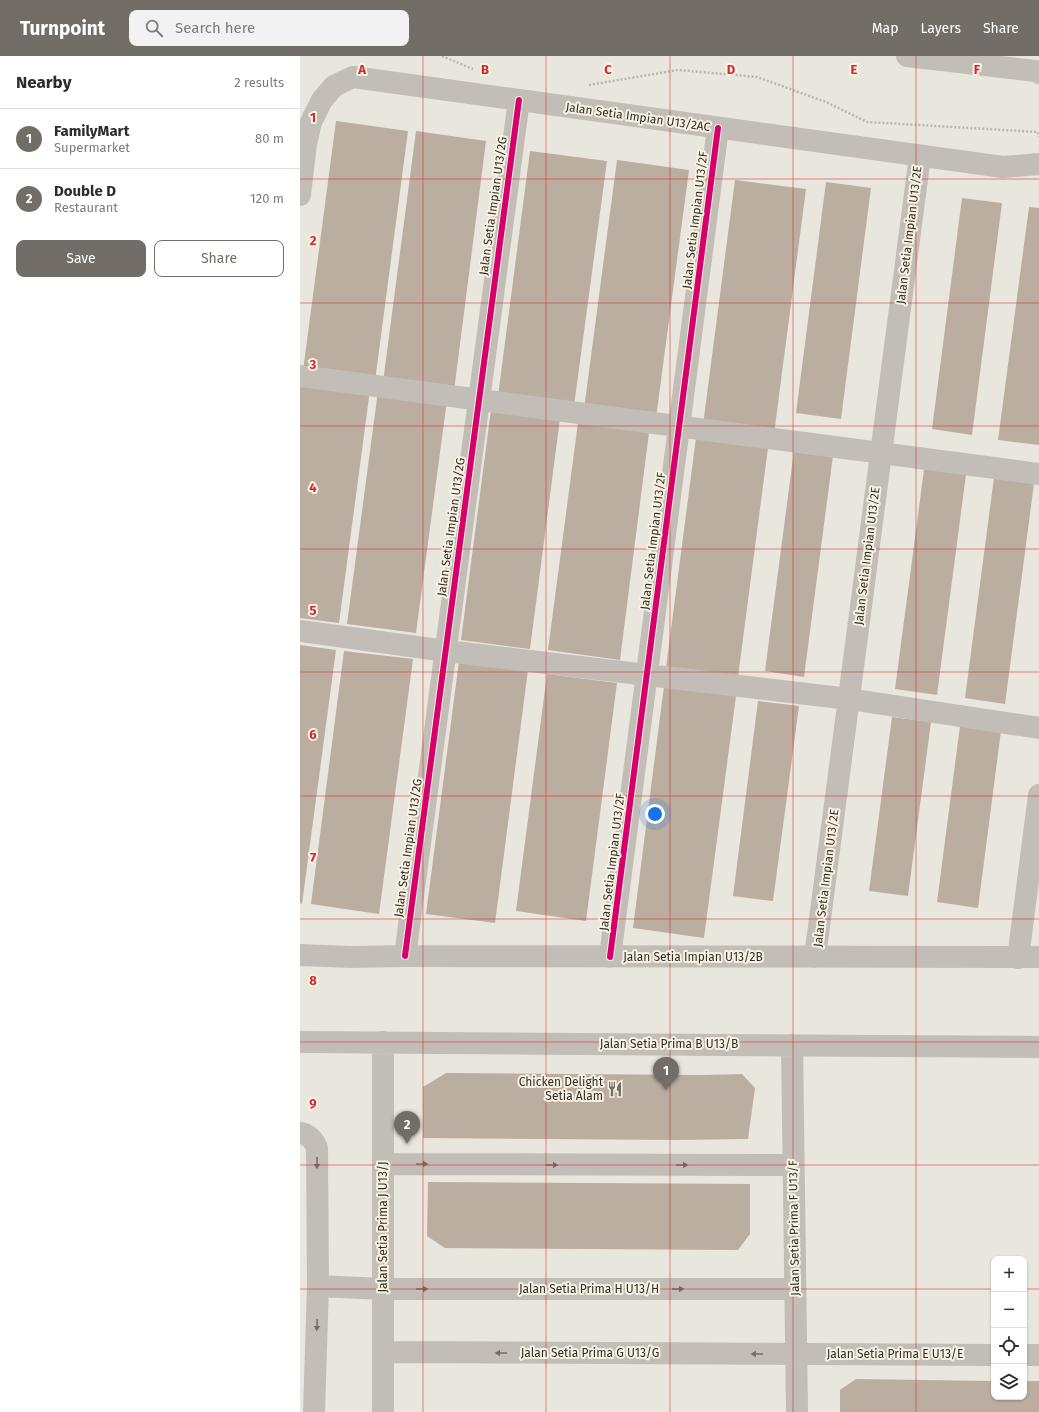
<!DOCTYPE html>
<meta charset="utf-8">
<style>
body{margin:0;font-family:"Fira Sans",sans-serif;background:#f2f2f3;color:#2b2b33}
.controls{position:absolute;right:12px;bottom:12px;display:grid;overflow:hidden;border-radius:8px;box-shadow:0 1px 3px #0004}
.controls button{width:36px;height:36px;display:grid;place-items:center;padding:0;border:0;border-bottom:1px solid #e1e1e2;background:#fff;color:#2b2b33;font:20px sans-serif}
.you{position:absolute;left:355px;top:758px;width:14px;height:14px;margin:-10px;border:3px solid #fff;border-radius:50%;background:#1a73e8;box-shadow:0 0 0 6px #1a73e833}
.badge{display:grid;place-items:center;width:26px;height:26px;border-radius:50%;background:#726d66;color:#fff;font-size:13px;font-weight:700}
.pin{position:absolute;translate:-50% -33px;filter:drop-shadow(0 1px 2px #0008)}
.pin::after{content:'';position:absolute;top:21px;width:14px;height:12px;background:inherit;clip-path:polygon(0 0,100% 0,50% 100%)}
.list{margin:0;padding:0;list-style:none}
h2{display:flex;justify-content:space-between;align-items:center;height:52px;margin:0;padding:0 16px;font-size:17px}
h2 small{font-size:13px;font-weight:400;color:#7c7c81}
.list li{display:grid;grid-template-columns:26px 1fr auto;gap:12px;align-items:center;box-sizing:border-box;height:60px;padding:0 16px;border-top:1px solid #e1e1e2}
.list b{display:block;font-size:15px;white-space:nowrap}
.list p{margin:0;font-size:13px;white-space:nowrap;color:#7c7c81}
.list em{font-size:13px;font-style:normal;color:#7c7c81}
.actions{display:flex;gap:8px;padding:12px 16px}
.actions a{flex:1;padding:9px 0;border:1px solid #726d66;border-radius:8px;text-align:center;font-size:14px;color:#726d66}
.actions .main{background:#726d66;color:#fff}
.icon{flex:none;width:22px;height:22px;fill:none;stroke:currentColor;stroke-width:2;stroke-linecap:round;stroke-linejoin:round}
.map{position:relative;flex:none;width:739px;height:1356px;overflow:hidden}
header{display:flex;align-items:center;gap:24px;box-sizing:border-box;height:56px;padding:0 20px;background:#726d66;color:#fff}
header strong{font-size:19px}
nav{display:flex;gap:22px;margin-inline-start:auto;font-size:14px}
.search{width:280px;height:36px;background:#f2f2f3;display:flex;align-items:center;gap:10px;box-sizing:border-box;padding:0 14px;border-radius:8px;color:#7c7c81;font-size:15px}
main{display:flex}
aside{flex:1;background:#fff}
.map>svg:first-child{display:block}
</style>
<header>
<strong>Turnpoint</strong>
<div class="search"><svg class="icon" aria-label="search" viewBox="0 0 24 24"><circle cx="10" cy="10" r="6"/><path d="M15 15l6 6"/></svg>Search here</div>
<nav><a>Map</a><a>Layers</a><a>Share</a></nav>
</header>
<main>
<aside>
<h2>Nearby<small>2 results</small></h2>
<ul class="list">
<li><span class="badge">1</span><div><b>FamilyMart</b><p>Supermarket</p></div><em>80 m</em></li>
<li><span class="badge">2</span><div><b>Double D</b><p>Restaurant</p></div><em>120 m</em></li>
</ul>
<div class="actions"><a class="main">Save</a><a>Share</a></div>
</aside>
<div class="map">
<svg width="739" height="1356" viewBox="0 0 739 1356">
<rect width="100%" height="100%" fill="#e9e6dd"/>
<path fill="#bbaea0" d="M36 65 108 75 75 325 3 315Z
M116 75 186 85 154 335 83 326Z
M230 95 307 105 274 350 198 340Z
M317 104 389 114 356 362 284 353Z
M435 124 506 133 474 378 403 369Z
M526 126 571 132 541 363 496 357Z
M662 142 702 147 672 379 632 373Z
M729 151 739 152V389L698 384Z
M0 325 70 334 39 567 0 562Z
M78 335 147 344 116 577 47 568Z
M192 346 261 355 230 593 161 584Z
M279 359 350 369 320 604 248 594Z
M397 374 469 384 438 621 366 612Z
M495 387 534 392 504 621 465 615Z
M625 406 667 411 637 639 595 633Z
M695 414 735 420 705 648 665 642Z
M0 589 36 594 2 848 0 847Z
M44 595 113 603 79 858 11 848Z
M159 605 228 614 195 867 126 858Z
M247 618 317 627 286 865 216 855Z
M364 630 436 640 404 882 333 872Z
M458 645 499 650 473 845 433 840Z
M592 661 631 666 608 840 569 835Z
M660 670 701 675 678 852 637 846Z
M146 1017 403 1019 442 1018 455 1032 448 1083 377 1084 123 1082V1031Z
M128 1126 450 1128V1178L438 1194 145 1192 127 1180Z
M556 1323 694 1325V1341H724V1325H739V1356H540V1334Z"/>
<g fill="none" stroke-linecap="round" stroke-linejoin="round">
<path stroke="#bbb6af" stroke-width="2.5" stroke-dasharray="2 2" stroke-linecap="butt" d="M142 0 173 13
M289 29 378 14 457 21 526 46 567 66 738 76 739 81"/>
<path stroke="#c2beb7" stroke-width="22" d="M607 0 735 15 739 17
M0 139 6 88 11 66 22 44 34 30 53 21 703 111 739 108
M0 320 739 418
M0 575 146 595 549 643 739 672
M0 899 51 901 105 900 739 901
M105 900 219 44
M310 901 418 72
M515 901 620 100
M718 902 739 739
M0 986 739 991
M492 989 497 1356
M0 1077C8 1078 14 1084 17 1092L18 1230 14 1356
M83 1108 493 1109
M18 1230 83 1233H495
M83 1296 694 1299
M724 1299H739
M83 1356V986"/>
<g stroke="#f7f2e4" stroke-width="8">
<path id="cycleway" d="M105 900 219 44
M310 901 418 72"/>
</g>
<use href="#cycleway" stroke="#d6006c" stroke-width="6"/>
</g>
<defs><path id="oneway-solid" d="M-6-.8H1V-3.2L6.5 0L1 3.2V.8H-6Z"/></defs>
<g fill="#736e67">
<use href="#oneway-solid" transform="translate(17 1107) rotate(90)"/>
<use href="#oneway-solid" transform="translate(122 1108)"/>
<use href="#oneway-solid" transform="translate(252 1109)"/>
<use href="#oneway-solid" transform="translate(382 1109)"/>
<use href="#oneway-solid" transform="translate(122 1233)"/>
<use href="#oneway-solid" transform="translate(378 1233)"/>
<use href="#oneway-solid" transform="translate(17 1269) rotate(92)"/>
<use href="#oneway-solid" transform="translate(201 1297) rotate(-180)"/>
<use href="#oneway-solid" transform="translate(457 1298) rotate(-180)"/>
</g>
<path fill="none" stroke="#d62828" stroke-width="1" stroke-opacity="0.55" d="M123 0V1356M246 0V1356M370 0V1356M493 0V1356M616 0V1356M0 123H739M0 247H739M0 370H739M0 493H739M0 616H739M0 740H739M0 863H739M0 986H739M0 1109H739M0 1233H694M724 1233H739"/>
<defs>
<g id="restaurant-bare" transform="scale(1.2)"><path d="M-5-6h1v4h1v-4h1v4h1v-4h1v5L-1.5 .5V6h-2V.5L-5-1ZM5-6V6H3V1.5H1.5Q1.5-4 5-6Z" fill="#726d66" stroke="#f7f2e4" stroke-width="2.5" paint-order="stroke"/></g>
</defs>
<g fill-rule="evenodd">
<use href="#restaurant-bare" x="315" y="1033"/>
</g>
<g text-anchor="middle" stroke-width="4" stroke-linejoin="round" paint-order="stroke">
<g font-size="12" fill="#322c26" stroke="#f7f2e4">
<text transform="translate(338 61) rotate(8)" y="4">Jalan Setia Impian U13/2AC</text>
<text transform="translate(193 150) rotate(-82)" y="4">Jalan Setia Impian U13/2G</text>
<text transform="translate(395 164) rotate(-83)" y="4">Jalan Setia Impian U13/2F</text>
<text transform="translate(609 179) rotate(-83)" y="4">Jalan Setia Impian U13/2E</text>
<text transform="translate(151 471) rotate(-82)" y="4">Jalan Setia Impian U13/2G</text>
<text transform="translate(353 485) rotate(-83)" y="4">Jalan Setia Impian U13/2F</text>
<text transform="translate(567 500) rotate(-83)" y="4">Jalan Setia Impian U13/2E</text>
<text transform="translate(108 792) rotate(-82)" y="4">Jalan Setia Impian U13/2G</text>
<text transform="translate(312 806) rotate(-83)" y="4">Jalan Setia Impian U13/2F</text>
<text transform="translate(526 822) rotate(-83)" y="4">Jalan Setia Impian U13/2E</text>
<text x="393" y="905">Jalan Setia Impian U13/2B</text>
<text x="369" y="992">Jalan Setia Prima B U13/B</text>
<text transform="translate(83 1171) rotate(-90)" y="4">Jalan Setia Prima J U13/J</text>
<text transform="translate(494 1172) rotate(-91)" y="4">Jalan Setia Prima F U13/F</text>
<text x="289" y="1237">Jalan Setia Prima H U13/H</text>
<text x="290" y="1301">Jalan Setia Prima G U13/G</text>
<text x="595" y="1302">Jalan Setia Prima E U13/E</text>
</g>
<g font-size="12" fill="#322c26" stroke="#f7f2e4" text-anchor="end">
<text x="303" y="1030">Chicken Delight<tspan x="303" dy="14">Setia Alam</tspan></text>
</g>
</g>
<g font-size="13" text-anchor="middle" font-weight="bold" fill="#d62828" stroke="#f7f2e4" stroke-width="4" stroke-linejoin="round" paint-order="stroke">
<text x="62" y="18">A</text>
<text x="185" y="18">B</text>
<text x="308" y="18">C</text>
<text x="431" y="18">D</text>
<text x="554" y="18">E</text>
<text x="677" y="18">F</text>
<text x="13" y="66">1</text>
<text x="13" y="189">2</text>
<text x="13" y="313">3</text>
<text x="13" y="436">4</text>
<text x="13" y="559">5</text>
<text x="13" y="683">6</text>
<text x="13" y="806">7</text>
<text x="13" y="929">8</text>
<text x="13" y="1052">9</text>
</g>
</svg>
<div class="controls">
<button>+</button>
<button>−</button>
<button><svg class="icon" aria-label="locate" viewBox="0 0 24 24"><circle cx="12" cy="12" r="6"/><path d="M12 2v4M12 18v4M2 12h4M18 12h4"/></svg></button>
<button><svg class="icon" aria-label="layers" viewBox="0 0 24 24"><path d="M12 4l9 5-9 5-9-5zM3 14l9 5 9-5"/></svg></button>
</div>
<div class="you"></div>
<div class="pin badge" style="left:366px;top:1034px">1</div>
<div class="pin badge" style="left:107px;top:1088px">2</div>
</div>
</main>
